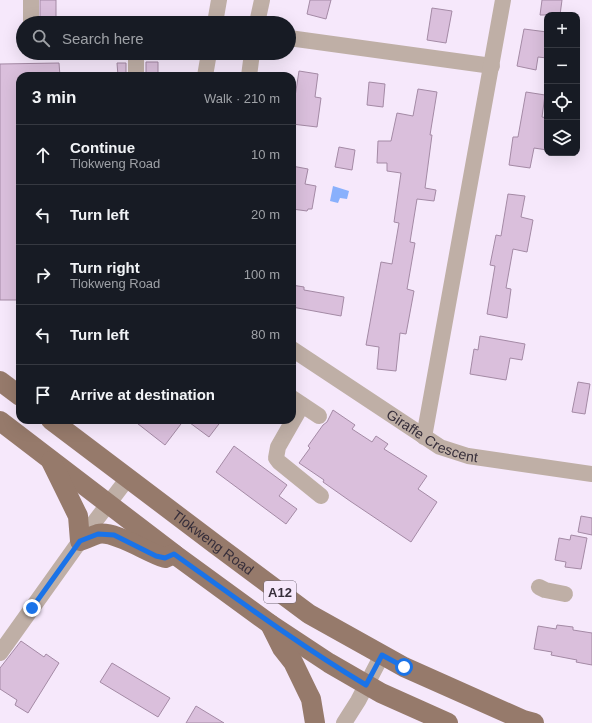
<!DOCTYPE html>
<meta charset="utf-8">
<style>
body{margin:0;font-family:Helvetica,sans-serif;background:#20242c;color:#f1f3f6}
.controls{position:absolute;right:12px;top:12px;display:grid;overflow:hidden;border-radius:8px;box-shadow:0 4px 16px #0002}
.controls button{width:36px;height:36px;display:grid;place-items:center;padding:0;border:0;border-bottom:1px solid #363941;background:#171b24;color:#f1f3f6;font:20px sans-serif}
.stop{position:absolute;width:12px;height:12px;margin:-9px;border:3px solid #1a73e8;border-radius:50%;background:#fff}
.stop.end{background:#1a73e8;border-color:#fff;box-shadow:0 1px 4px #0008}
.list{margin:0;padding:0;list-style:none}
h2{display:flex;justify-content:space-between;align-items:center;height:52px;margin:0;padding:0 16px;font-size:17px}
h2 small{font-size:13px;font-weight:400;color:#9ea1a6}
.list li{display:grid;grid-template-columns:26px 1fr auto;gap:12px;align-items:center;box-sizing:border-box;height:60px;padding:0 16px;border-top:1px solid #363941}
.list b{display:block;font-size:15px;white-space:nowrap}
.list p{margin:0;font-size:13px;white-space:nowrap;color:#9ea1a6}
.list em{font-size:13px;font-style:normal;color:#9ea1a6}
.icon{flex:none;width:22px;height:22px;fill:none;stroke:currentColor;stroke-width:2;stroke-linecap:round;stroke-linejoin:round}
.map{position:relative;flex:none;width:592px;height:723px;overflow:hidden}
.search{position:absolute;background:#171b24;box-shadow:0 4px 16px #0002;left:16px;top:16px;width:280px;height:44px;display:flex;align-items:center;gap:10px;box-sizing:border-box;padding:0 14px;border-radius:22px;color:#9ea1a6;font-size:15px}
.panel{position:absolute;background:#171b24;box-shadow:0 4px 16px #0002;left:16px;top:72px;width:280px;height:352px;border-radius:12px}
.map>svg:first-child{display:block}
</style>
<div class="map">
<svg width="592" height="723" viewBox="0 0 592 723">
<rect width="100%" height="100%" fill="#f6e8fb"/>
<path fill="#89b0fc" d="M333 186 349 191 347 199 340 198 338 203 330 201Z"/>
<path fill="#dabfdc" stroke="#a48aa5" d="M40 0H56V23H40Z
M310 0H331L326 19 307 14Z
M542 0H562L560 15H540Z
M432 8 452 11 446 43 427 40Z
M524 29 547 32V58L538 57 536 70 517 66Z
M146 62H158V76H146Z
M59 63 60 76H20V300H0V64Z
M117 63H126V76H118Z
M299 71 318 74 315 97 321 98 317 127 292 124V116Z
M369 82 385 84 383 107 367 105Z
M418 89 437 92 430 135H432L425 188 436 190 434 201 417 199 410 242 415 243 407 289 414 291 406 334 400 333 396 371 377 369 379 347 366 345 381 262 392 264 399 223 394 222 401 173 387 171V163H377L378 141H391L397 113 413 116Z
M526 92 545 95 542 117 547 118V150L534 148 530 168 509 165 513 137H518Z
M339 147 355 150 352 170 335 167Z
M292 166 308 169 305 184 316 186 312 209H308L307 211 292 209Z
M508 194 525 196 521 217 533 220 527 252 513 249 506 288 511 289 507 318 487 314 495 266 490 265 496 235 501 236Z
M292 285 304 287V290L344 297 341 316 292 307Z
M480 336 525 344 522 360 510 358 506 380 470 374 474 349 478 350Z
M578 382 590 384 585 414 572 412Z
M333 410 355 425 352 429 372 442 376 436 388 444 384 449 427 476 418 489 437 502 411 542 350 501 323 482 324 480 299 463 310 448 308 446 323 425 327 422Z
M133 420H184L165 445Z
M186 420H222L209 437Z
M234 446 287 485 279 496 297 509 286 524 216 472Z
M581 516 592 518V535L578 532Z
M571 535 587 538 581 569 565 567 566 562 555 560 559 538 570 540Z
M557 625 573 627V630L592 633V665L576 662 577 660 551 655 552 652 534 649 538 626 556 629Z
M21 641 44 657 46 654 59 663 28 713 15 705 17 700 0 689V668Z
M112 663 170 698 158 717 100 682Z
M196 706 224 723H186Z"/>
<g fill="none" stroke-linecap="round" stroke-linejoin="round">
<g stroke="#bfafa6" stroke-width="16">
<path d="M31 0V23"/>
<path d="M215 23 219 0"/>
<path d="M257 23 262 0"/>
<path d="M289 38 492 66"/>
<path d="M136 57V76"/>
<path d="M205 76 209 53"/>
<path d="M249 76 252 53"/>
<path id="s1" d="M292 349 440 447 468 456 592 474"/>
<path d="M292 398 319 416"/>
<path d="M302 405 278 447 276 458 279 462 321 496"/>
<path d="M424 437 503 0"/>
<path d="M539 587 545 590 565 594"/>
<path d="M0 653 80 541 128 478"/>
<path d="M344 723 358 701 382 655"/>
</g>
<g stroke="#967a6b" stroke-width="20">
<path d="M0 381 20 396"/>
<path id="s2" d="M51 420 215 544 309 614 404 667 523 720 534 723"/>
<path d="M0 421 174 554 270 624 329 663 381 693 448 723"/>
<path d="M51 461 78 516 80 541C86 539 92 536 98 534 114 530 148 553 165 558L174 554"/>
<path d="M270 624 282 648 293 662 308 693 311 699 315 723"/>
</g>
</g>
<g fill="none" stroke-linecap="round" stroke-linejoin="round">
<path stroke="#1a73e8" stroke-width="5" d="M32 608 80 541 98 534 114 535 156 556 165 558 174 554C237 599 299 645 366 685L382 655 404 667"/>
</g>
<g text-anchor="middle" stroke-width="3" stroke-linejoin="round" paint-order="stroke">
<rect fill="#f6e8fb" stroke="#706674" stroke-width="1" x="264" y="581" width="32" height="22" rx="3"/>
<g font-size="13" font-weight="bold" fill="#362e3a">
<text x="280" y="597">A12</text>
</g>
<g font-size="14" fill="#362e3a" stroke="#f6e8fb">
<text dy="5" stroke="none"><textPath href="#s1" startOffset="166">Giraffe Crescent</textPath></text>
<text dy="5" stroke="none"><textPath href="#s2" startOffset="203">Tlokweng Road</textPath></text>
</g>
</g>
</svg>
<div class="controls">
<button>+</button>
<button>−</button>
<button><svg class="icon" aria-label="locate" viewBox="0 0 24 24"><circle cx="12" cy="12" r="6"/><path d="M12 2v4M12 18v4M2 12h4M18 12h4"/></svg></button>
<button><svg class="icon" aria-label="layers" viewBox="0 0 24 24"><path d="M12 4l9 5-9 5-9-5zM3 14l9 5 9-5"/></svg></button>
</div>
<div class="stop" style="left:404px;top:667px"></div>
<div class="stop end" style="left:32px;top:608px"></div>
<div class="search"><svg class="icon" aria-label="search" viewBox="0 0 24 24"><circle cx="10" cy="10" r="6"/><path d="M15 15l6 6"/></svg>Search here</div>
<section class="panel">
<h2>3 min<small>Walk · 210 m</small></h2>
<ul class="list">
<li><svg class="icon" aria-label="ahead" viewBox="0 0 24 24"><path d="M12 20V5M6 11l6-6 6 6"/></svg><div><b>Continue</b><p>Tlokweng Road</p></div><em>10 m</em></li>
<li><svg class="icon" aria-label="left" viewBox="0 0 24 24"><path d="M17 20v-9H6M10 6l-5 5 5 5"/></svg><div><b>Turn left</b></div><em>20 m</em></li>
<li><svg class="icon" aria-label="right" viewBox="0 0 24 24"><path d="M7 20v-9h11M14 6l5 5-5 5"/></svg><div><b>Turn right</b><p>Tlokweng Road</p></div><em>100 m</em></li>
<li><svg class="icon" aria-label="left" viewBox="0 0 24 24"><path d="M17 20v-9H6M10 6l-5 5 5 5"/></svg><div><b>Turn left</b></div><em>80 m</em></li>
<li><svg class="icon" aria-label="arrive" viewBox="0 0 24 24"><path d="M6 21V4h12l-3 4 3 4H6"/></svg><div><b>Arrive at destination</b></div></li>
</ul>
</section>
</div>
